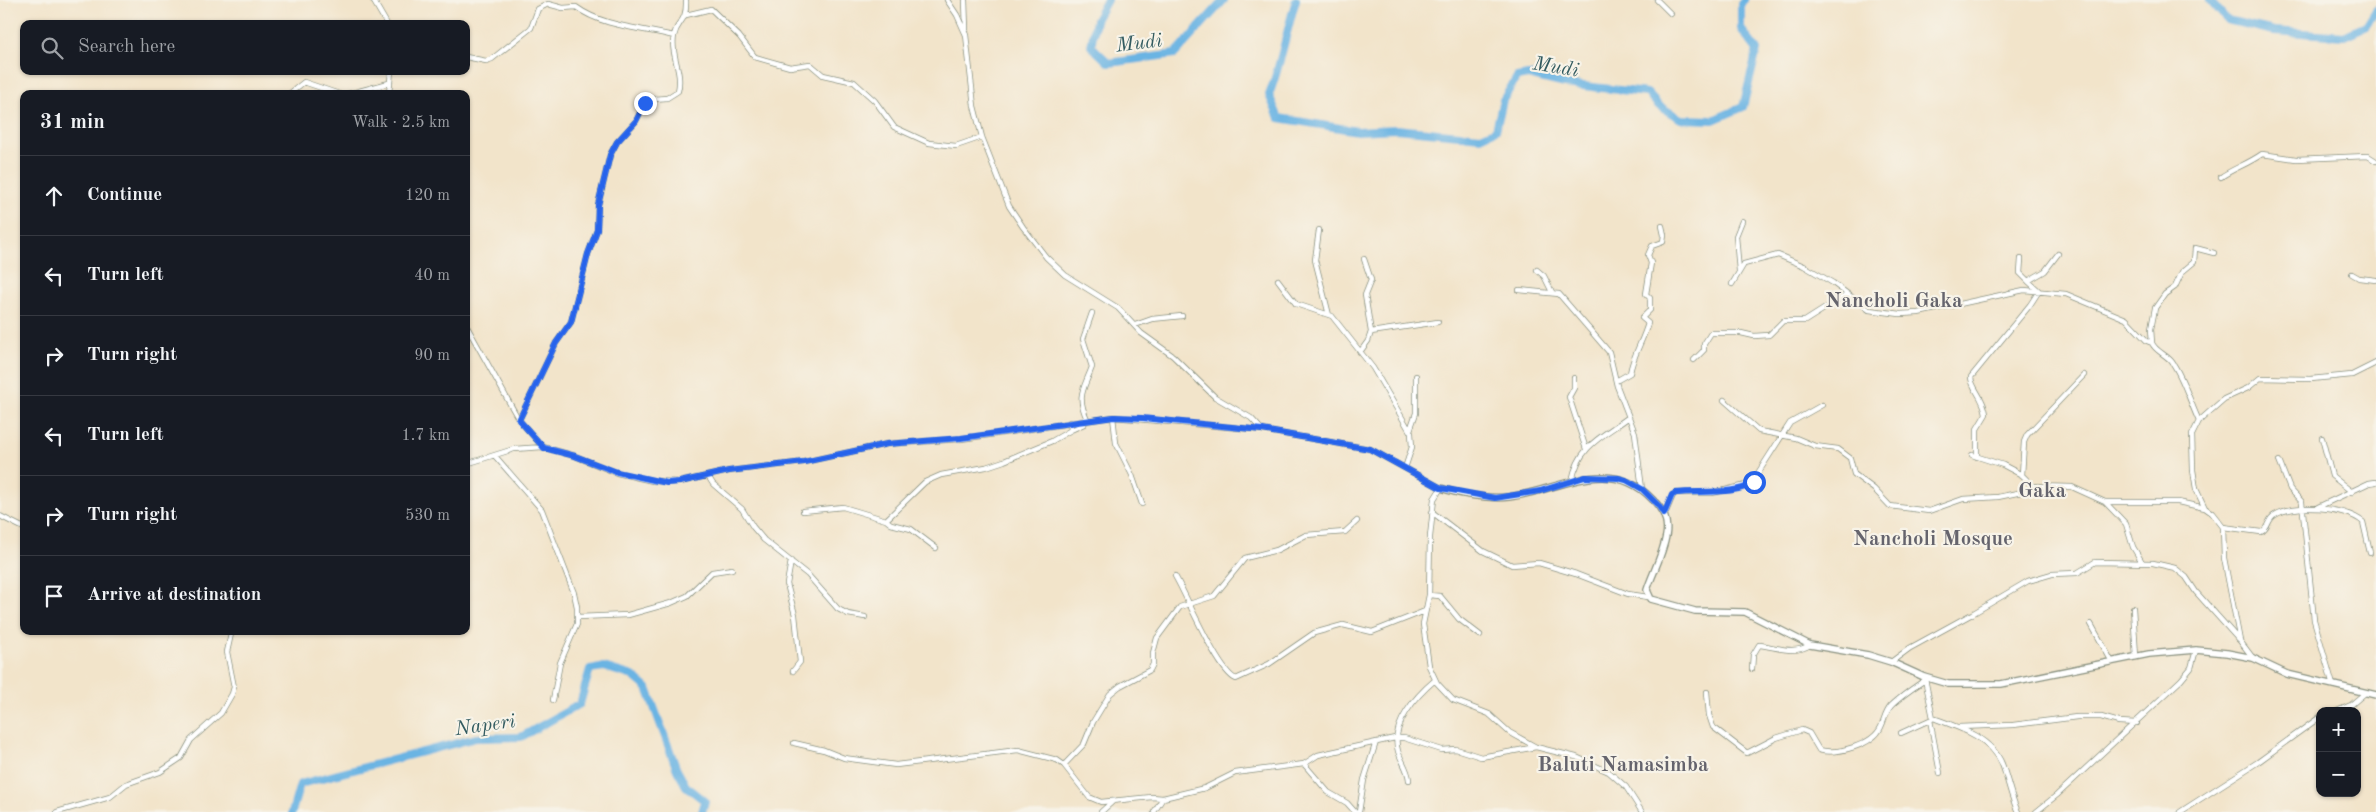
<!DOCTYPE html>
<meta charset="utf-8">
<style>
body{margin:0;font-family:"Old Standard TT",serif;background:#242831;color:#f1f3f6}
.controls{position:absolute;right:15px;bottom:15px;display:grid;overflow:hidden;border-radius:10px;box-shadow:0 1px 4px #0004}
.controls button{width:45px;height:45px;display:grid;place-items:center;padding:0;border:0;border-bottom:1px solid #363941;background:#171b24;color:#f1f3f6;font:25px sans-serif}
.stop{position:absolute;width:15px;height:15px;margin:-11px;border:4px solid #2563eb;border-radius:50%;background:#fff}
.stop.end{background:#2563eb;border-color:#fff;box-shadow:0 1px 5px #0008}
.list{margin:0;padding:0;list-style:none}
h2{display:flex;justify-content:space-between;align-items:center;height:65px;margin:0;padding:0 20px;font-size:21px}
h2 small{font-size:16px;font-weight:400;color:#9ea1a6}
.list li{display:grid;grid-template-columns:32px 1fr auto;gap:15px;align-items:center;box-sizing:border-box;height:80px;padding:0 20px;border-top:1px solid #363941}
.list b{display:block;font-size:19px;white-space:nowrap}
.list em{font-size:16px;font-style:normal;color:#9ea1a6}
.icon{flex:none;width:28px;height:28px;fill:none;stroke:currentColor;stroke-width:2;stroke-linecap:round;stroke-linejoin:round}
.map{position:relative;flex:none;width:2376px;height:812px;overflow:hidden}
.search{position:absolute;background:#171b24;box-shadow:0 1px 4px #0004;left:20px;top:20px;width:450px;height:55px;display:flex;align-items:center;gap:12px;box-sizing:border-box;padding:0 18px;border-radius:10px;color:#9ea1a6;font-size:19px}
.panel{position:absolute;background:#171b24;box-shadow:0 1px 4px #0004;left:20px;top:90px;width:450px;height:545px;border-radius:10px}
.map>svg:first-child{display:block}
</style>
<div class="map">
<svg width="2376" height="812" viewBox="0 0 2376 812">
<rect width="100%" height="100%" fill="#f7f3e8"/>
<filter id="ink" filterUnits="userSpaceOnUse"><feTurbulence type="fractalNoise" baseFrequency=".02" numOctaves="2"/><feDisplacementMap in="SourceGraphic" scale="10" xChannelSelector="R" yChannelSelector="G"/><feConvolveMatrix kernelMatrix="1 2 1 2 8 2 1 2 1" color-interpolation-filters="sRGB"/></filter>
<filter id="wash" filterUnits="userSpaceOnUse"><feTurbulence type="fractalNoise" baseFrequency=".0096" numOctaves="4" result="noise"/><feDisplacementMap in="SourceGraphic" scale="20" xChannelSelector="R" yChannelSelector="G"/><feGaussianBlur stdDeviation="1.12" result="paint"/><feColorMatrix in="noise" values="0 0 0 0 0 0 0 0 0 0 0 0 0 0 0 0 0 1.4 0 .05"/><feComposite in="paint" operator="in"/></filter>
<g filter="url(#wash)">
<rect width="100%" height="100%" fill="#f2e4ca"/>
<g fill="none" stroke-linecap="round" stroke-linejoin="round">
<path stroke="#6bb4e3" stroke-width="8" d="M1107 0 1096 20 1091 46 1109 63 1175 54 1224 0
M1296 0C1286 32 1281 64 1269 95L1279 118 1358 131 1396 129 1481 137 1496 130 1503 100 1517 77 1528 75 1565 84 1647 93 1659 106 1681 119 1713 120 1743 107 1757 50 1741 29V4L1745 0
M2210 0 2227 20 2274 31 2344 36 2366 26 2376 10
M292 812 300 784 476 738 521 737 580 704 590 669 604 667 633 676 647 688 677 770 686 786 705 801 702 812"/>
</g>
</g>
<g filter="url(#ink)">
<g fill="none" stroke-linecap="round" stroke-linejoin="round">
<g stroke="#88907f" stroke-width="6">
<path id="minor" d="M373 0 387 24
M947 0 957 15 966 35 974 106 982 137 1009 206 1023 227 1046 257 1065 275 1118 308 1141 333 1173 356 1215 397 1251 418 1262 430
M965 0 966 29
M1657 0 1671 14
M686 15 711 9 739 36 755 57 790 67 810 64 823 75 854 82 875 101 894 127 929 143 956 146 982 137
M466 57 486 61 492 59 531 28 538 9 548 4 563 8 576 7C603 27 642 28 674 36
M289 94 304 82 339 94
M348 94 389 83
M389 94 391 71
M2221 177C2234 168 2248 164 2262 154L2296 159 2368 156 2376 161
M1319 230 1315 260 1329 315
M2021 259 2020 273 2028 281
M1537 270 1544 276 1552 292
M1739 271 1736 236 1742 221
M2352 274 2359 278 2376 280
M1278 280 1296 304 1332 316 1373 368 1411 433 1412 447 1405 468
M1732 284 1744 264 1778 255 1804 266 1833 283 1869 310 1900 314 1918 313 2024 290 2066 294 2126 319 2147 341 2152 343C2155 351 2167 355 2172 362 2184 379 2190 402 2199 421
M1519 290 1559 294 1609 352 1617 386 1635 433 1642 489
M466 325 519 420 543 447
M1135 325 1152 319 1182 316
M1371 332 1438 322
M2152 343 2151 329 2155 308 2165 294 2175 287 2182 272 2194 262 2195 248 2214 253
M1360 352 1368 341 1371 332 1365 295 1371 280 1364 259
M1694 360 1704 350V344L1711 333H1741L1754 336 1769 335 1783 321H1805L1846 295
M2084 375 2027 435 2024 442 2022 475 2033 486 2072 487 2105 502H2178L2205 508 2212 513 2223 527 2224 558 2240 641 2253 658
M1574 378V388L1569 397 1586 449
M1616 381 1630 373C1633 355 1643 341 1648 323L1642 318 1650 310V298L1646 294 1651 263 1648 255 1652 246 1663 242 1664 235 1662 226
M1724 400 1759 431 1796 438 1815 446 1838 449 1850 458 1854 474 1874 489 1890 506 1929 511 1963 499 1998 497 2041 488
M1113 417 1116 443 1132 475 1142 504
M519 420 556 343 571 322 588 254 597 230 598 205 610 155 617 142 636 121 645 103 654 99 667 98 678 91C683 71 670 55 674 36 677 20 687 24 686 0
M1071 430 1084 424 1087 419C1076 395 1084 389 1092 367L1083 339 1092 313
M1410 430 1416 413V376
M2322 438 2332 476 2352 492
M1972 455 2003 465 2022 475
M495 456 542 510 574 593 577 607V624L560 663 553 700
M1977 457V429L1986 414C1984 397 1971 388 1971 377L2030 305 2039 291 2028 281 2045 271 2058 254
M2279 461 2290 489 2302 502 2314 620 2333 685
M466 464 514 449 543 447 575 456 617 473 653 481 680 482 729 471 804 462 887 444 961 439 1113 417 1262 430 1370 449 1441 488 1434 499 1430 537 1429 595 1423 624 1429 666 1437 683 1453 700 1489 714 1509 732 1536 747 1576 757 1609 772 1626 787 1642 812
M708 476 713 484 742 509 753 527 764 540 808 575 838 609 848 614 865 617
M1572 481C1579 445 1602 437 1629 417
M2105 502 2126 524 2133 547 2142 562
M2318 507 2369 483 2376 482
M2205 508 2196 489 2193 470 2192 435 2199 421 2224 399 2248 388 2260 378 2311 379 2352 375 2376 363
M803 511 843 507 886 520 925 482 941 475 986 467 1004 461 1052 441 1071 430 1070 422
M1432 512 1483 551 1512 565 1539 563 1576 574 1628 594 1648 597
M1665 514 1673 495 1676 493H1712L1751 484 1790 423 1822 405
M0 516 24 528
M886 520 891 524 911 529 936 548
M2223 527 2261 532C2269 529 2267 519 2275 515 2295 503 2345 507 2363 522L2370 553
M791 561 787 584 795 615 800 662 793 671
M1175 576C1187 596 1218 672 1236 679L1269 664 1314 633 1343 625 1372 632 1425 611
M1429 595 1440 596 1459 619 1480 635
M2133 608 2136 657
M578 617 628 615 671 603 687 596 712 572 732 569
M2091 624 2112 662
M1891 662 1910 648 1972 614 2028 581 2052 574 2077 573 2095 562 2153 563 2175 568 2186 577 2196 592 2239 640
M1752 669 1753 655 1759 645C1777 647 1794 655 1810 645
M1925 679 1933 718C1958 727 1991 737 2002 764 2008 780 2011 797 2018 812
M1707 692 1709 715 1713 727 1747 753 1776 738 1802 730 1809 733 1819 750C1837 755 1873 745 1881 727 1885 719 1885 713 1891 706 1901 696 1913 688 1925 680
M2337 711 2351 705 2365 693
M1930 720 1940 773
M1958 727 2013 725 2077 717H2101L2119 722 2137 723
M1901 733 1932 719
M794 743 824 750 844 758 896 765 1018 750 1057 760 1064 765 1089 797 1101 802 1152 797 1163 798 1205 788 1235 773 1304 764 1328 792 1347 803 1355 812
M1304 764 1318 755 1395 738H1404L1442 750 1456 749 1481 757 1536 747
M1064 765 1084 744 1093 722 1110 694 1120 686 1150 670 1153 664V653L1157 638 1180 607 1214 596 1245 558 1277 550 1306 535 1345 532 1357 521
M1409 780C1408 769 1401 761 1398 751 1390 725 1416 696 1435 680
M57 812 110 797 126 784 160 772 181 758 191 740 221 713 232 694 234 687 227 652 231 634
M1101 812 1112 802
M1154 812 1163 798
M1359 812 1364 780 1376 742
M2036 812 2057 795 2181 680 2191 668 2196 650
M2180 812 2258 762 2320 717"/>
</g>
<g stroke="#88907f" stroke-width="8">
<path id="tertiary" d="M1441 488C1461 495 1488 499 1509 497 1559 491 1609 454 1652 499 1663 509 1669 521 1666 536 1663 554 1653 572 1647 590L1651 599 1695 611 1745 612 1810 645 1868 655 1891 662 1924 677 1948 684H2001L2149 654 2196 650 2227 653 2253 658 2287 674 2376 695"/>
</g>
<use href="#minor" stroke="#fff" stroke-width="4.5"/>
<use href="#tertiary" stroke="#fff" stroke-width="5.5"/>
</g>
</g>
<g fill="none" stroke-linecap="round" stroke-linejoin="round" filter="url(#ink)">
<path stroke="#2563eb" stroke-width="6" d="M645 103 636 121 617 142 610 155 598 205 597 230 588 254 571 322 556 343 519 420 544 448 575 456 617 472 667 483 680 482 729 471 804 462 887 444 961 438 1114 417 1142 418 1262 430 1370 449 1441 488 1495 498 1540 491 1585 477 1618 478 1626 480 1642 489 1658 505 1664 514 1672 495 1676 493C1697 490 1738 496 1754 482"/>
</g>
<g text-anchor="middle" stroke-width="4.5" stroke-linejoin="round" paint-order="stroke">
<g font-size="20" font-style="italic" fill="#325b60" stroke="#f7f3e8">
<text transform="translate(1139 42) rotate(-7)" y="7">Mudi</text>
<text transform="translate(1556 66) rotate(9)" y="7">Mudi</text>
<text transform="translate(485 724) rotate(-8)" y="7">Naperi</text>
</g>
<g font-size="21" font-weight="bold" fill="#65646d" stroke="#f7f3e8">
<text x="1894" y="307">Nancholi Gaka</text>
<text x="2042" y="497">Gaka</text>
<text x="1933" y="545">Nancholi Mosque</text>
<text x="1623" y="771">Baluti Namasimba</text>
</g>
</g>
</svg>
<div class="controls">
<button>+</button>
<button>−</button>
</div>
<div class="stop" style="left:1754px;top:482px"></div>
<div class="stop end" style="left:645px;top:103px"></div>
<div class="search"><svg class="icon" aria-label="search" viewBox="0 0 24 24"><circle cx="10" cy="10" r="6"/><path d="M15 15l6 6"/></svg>Search here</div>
<section class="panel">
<h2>31 min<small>Walk · 2.5 km</small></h2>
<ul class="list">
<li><svg class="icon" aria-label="ahead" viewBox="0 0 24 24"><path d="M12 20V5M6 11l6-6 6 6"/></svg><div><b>Continue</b></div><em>120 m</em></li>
<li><svg class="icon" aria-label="left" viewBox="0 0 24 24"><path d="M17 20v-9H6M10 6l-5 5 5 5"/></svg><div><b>Turn left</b></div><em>40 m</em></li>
<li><svg class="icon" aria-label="right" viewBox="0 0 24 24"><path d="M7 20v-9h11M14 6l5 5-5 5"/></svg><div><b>Turn right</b></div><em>90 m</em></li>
<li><svg class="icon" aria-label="left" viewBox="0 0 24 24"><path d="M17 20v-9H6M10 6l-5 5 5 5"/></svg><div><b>Turn left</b></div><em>1.7 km</em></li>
<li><svg class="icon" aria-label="right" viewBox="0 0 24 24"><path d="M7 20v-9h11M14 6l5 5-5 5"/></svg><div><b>Turn right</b></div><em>530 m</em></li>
<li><svg class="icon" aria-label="arrive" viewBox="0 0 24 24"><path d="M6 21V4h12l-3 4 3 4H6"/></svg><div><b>Arrive at destination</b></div></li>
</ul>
</section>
</div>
